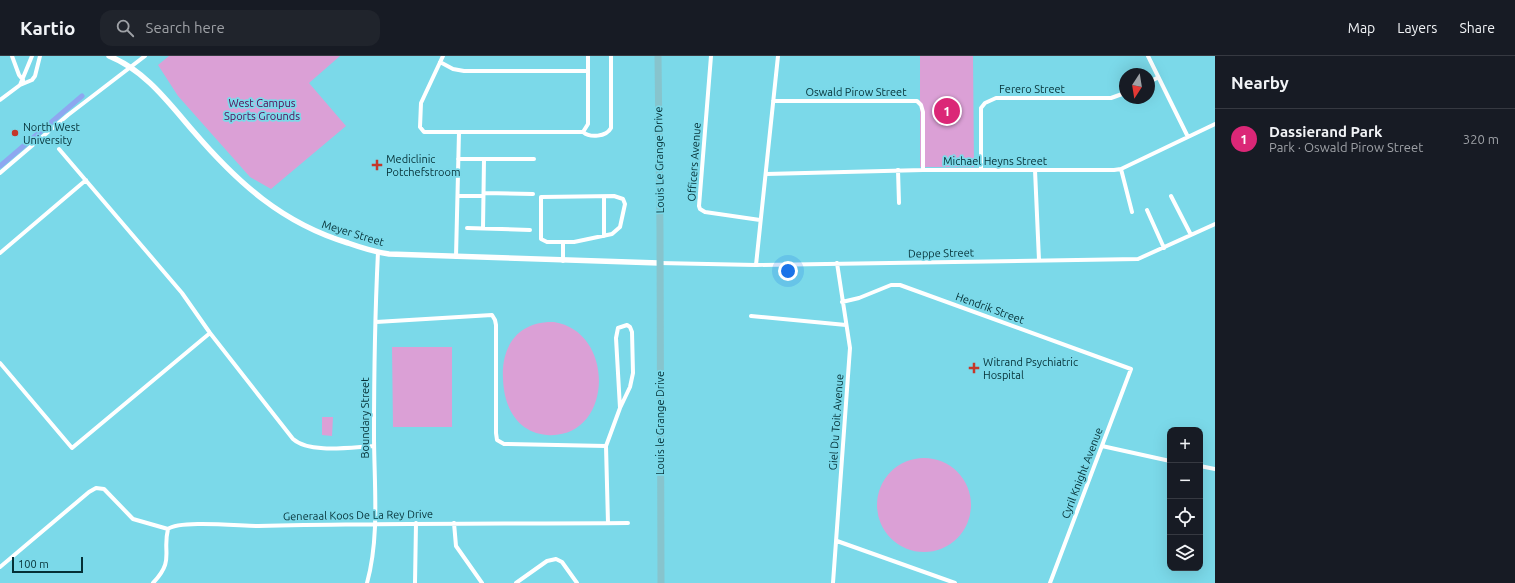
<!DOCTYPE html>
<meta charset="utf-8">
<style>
body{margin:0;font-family:Ubuntu,sans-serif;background:#20242c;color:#f1f3f6}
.controls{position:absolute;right:12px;bottom:12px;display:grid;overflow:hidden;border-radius:8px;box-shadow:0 4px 16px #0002}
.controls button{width:36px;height:36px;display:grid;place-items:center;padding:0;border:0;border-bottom:1px solid #363941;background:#171b24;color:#f1f3f6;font:20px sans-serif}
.compass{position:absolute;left:1119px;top:12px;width:36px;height:36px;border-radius:50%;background:#171b24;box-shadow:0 4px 16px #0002;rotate:192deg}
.scale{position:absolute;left:12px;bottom:10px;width:71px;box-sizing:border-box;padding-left:4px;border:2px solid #043036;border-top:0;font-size:11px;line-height:14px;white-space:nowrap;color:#043036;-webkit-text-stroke:3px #7bd9e9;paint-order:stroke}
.you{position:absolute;left:788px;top:215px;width:14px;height:14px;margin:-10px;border:3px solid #fff;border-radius:50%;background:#1a73e8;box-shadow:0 0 0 6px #1a73e833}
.badge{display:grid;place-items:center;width:26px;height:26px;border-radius:50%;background:#db2777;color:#fff;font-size:13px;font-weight:700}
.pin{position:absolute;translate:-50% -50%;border:2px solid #fff;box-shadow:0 1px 4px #0006}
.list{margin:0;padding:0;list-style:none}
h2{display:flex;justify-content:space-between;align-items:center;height:52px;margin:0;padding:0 16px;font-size:17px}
h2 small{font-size:13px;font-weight:400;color:#9ea1a6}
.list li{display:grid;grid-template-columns:26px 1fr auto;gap:12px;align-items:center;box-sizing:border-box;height:60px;padding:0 16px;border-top:1px solid #363941}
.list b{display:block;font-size:15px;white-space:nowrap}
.list p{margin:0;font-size:13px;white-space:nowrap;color:#9ea1a6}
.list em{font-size:13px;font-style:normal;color:#9ea1a6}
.icon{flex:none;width:22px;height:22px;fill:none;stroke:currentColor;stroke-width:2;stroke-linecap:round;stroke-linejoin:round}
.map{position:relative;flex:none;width:1215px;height:527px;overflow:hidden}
header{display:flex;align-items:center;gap:24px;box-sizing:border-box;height:56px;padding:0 20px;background:#171b24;border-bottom:1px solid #363941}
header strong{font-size:19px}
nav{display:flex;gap:22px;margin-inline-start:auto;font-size:14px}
.search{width:280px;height:36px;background:#20242c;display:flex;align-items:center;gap:10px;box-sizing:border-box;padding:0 14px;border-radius:12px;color:#9ea1a6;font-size:15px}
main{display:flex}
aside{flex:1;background:#171b24}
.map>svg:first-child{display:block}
</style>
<header>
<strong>Kartio</strong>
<div class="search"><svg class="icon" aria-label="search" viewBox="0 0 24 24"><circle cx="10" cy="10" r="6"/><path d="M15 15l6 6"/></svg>Search here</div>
<nav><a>Map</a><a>Layers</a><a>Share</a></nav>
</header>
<main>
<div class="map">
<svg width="1215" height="527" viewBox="0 0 1215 527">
<rect width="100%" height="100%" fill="#7bd9e9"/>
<path fill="#dba0d6" d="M169 0H340L309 27 346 70 271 133 250 121 178 40 158 9Z
M920 0H973L974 111H920Z
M554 266C617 276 613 384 547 379 516 376 504 350 503 323 501 290 518 265 554 266Z
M392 291H452V371H393Z
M322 361H333L332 380 322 379Z
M877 449a47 47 0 1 1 94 0a47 47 0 1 1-94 0Z"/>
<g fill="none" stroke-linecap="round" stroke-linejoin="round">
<path stroke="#8ea7f0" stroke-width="5" d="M0 110 82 40"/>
<path stroke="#fff" stroke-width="4" d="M12 0 19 19 23 24
M443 0 421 47 420 71 424 76H583
M711 0 699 150 700 153 705 156 760 164
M1148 0 1188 81
M440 6 453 13 464 15H588
M1149 26 1157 22
M20 29 32 0
M0 44 20 29 32 24 35 20 40 0
M773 45H917L921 49 923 56V114
M583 76C590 82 606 81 611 72V0
M583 76 588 68V0
M59 93 182 237 210 277 293 383C310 398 352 391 374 390
M458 103H534
M1121 113 1132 156
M898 114 899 147
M981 114V52L985 47 996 42H1111L1125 37
M1035 114 1039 204
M0 117 68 59 145 0
M766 118 923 114H1114L1121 113 1215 68
M484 137 533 138
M458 140H483
M1171 140 1191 179
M1147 154 1164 192
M467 172 530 174
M483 172 484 103
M604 180V141
M563 186H547L541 183V141L614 140 623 143 625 148 620 171 612 178 574 186H563V205
M0 197 86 124
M456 201 459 76
M659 207 756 209 1138 203 1215 168
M756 209 778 0
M842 246 859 242 891 229H900L1131 313 1050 527
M751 260 846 269
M376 266 492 259 495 264 496 269V377L497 384 504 388 606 390 608 467
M0 307 72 392 210 277
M606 390 620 352 630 331 633 317 632 276 630 271 627 269 618 272 616 282 620 352
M1102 390 1170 405
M1200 410 1215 413
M454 467 456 490 482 527
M837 485 955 527
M0 511 89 436 96 432 104 433 133 463 168 473C180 464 240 470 258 470 381 467 504 468 628 467
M153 527C175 504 162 497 168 473
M367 527C380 480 374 427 374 379 374 318 375 257 378 196
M415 527 416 467
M516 527 547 505 556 503 562 506 577 527
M833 527 850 292 837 207"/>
<path stroke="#fff" stroke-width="5.5" d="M109 0C146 15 168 46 194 76 238 127 282 167 348 187 362 192 375 196 389 198L659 207"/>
<path stroke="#87c4cd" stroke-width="7" d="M658 0 660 175 661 527"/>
</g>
<g fill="#c4372a" stroke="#7bd9e9" stroke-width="1.5">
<circle cx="15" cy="77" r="4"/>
<path d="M375 103h4v4h4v4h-4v4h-4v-4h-4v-4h4z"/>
<path d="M972 306h4v4h4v4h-4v4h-4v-4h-4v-4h4z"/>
</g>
<g text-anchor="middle" stroke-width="3.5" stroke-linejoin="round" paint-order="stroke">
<g font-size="11" fill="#043036" stroke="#7bd9e9">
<text x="1032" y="37">Ferero Street</text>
<text x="856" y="40">Oswald Pirow Street</text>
<text transform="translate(659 104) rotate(-91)" y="4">Louis Le Grange Drive</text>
<text x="995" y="109">Michael Heyns Street</text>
<text transform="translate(694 106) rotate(-86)" y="4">Officers Avenue</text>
<text transform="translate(353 177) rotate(17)" y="4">Meyer Street</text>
<text transform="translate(941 197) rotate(-1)" y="4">Deppe Street</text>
<text transform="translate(990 252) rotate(20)" y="4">Hendrik Street</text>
<text transform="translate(365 362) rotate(-90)" y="4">Boundary Street</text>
<text transform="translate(836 366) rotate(-86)" y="4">Giel Du Toit Avenue</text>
<text transform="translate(660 367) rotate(-90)" y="4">Louis le Grange Drive</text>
<text transform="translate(1082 417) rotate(-69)" y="4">Cyril Knight Avenue</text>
<text transform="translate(358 459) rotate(-1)" y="4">Generaal Koos De La Rey Drive</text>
</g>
<g font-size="11" fill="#540952" stroke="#7bd9e9">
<text x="262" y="51">West Campus<tspan x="262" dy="13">Sports Grounds</tspan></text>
</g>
<g font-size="11" fill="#043036" stroke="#7bd9e9" text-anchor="start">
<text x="23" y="75">North West<tspan x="23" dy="13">University</tspan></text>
<text x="386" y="107">Mediclinic<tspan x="386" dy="13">Potchefstroom</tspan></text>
<text x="983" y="310">Witrand Psychiatric<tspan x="983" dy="13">Hospital</tspan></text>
</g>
</g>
</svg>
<div class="controls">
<button>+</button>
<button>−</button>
<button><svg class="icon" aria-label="locate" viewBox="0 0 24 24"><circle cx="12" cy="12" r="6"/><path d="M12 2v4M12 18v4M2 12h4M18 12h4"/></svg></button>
<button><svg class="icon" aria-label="layers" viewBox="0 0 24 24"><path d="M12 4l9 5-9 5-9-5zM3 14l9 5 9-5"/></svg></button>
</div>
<svg class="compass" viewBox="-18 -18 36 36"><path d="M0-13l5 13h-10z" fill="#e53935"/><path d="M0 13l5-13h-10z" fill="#9ea1a6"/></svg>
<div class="scale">100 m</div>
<div class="you"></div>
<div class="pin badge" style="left:947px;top:55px">1</div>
</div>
<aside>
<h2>Nearby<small></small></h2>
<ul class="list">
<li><span class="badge">1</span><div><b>Dassierand Park</b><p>Park · Oswald Pirow Street</p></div><em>320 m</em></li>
</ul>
</aside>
</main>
